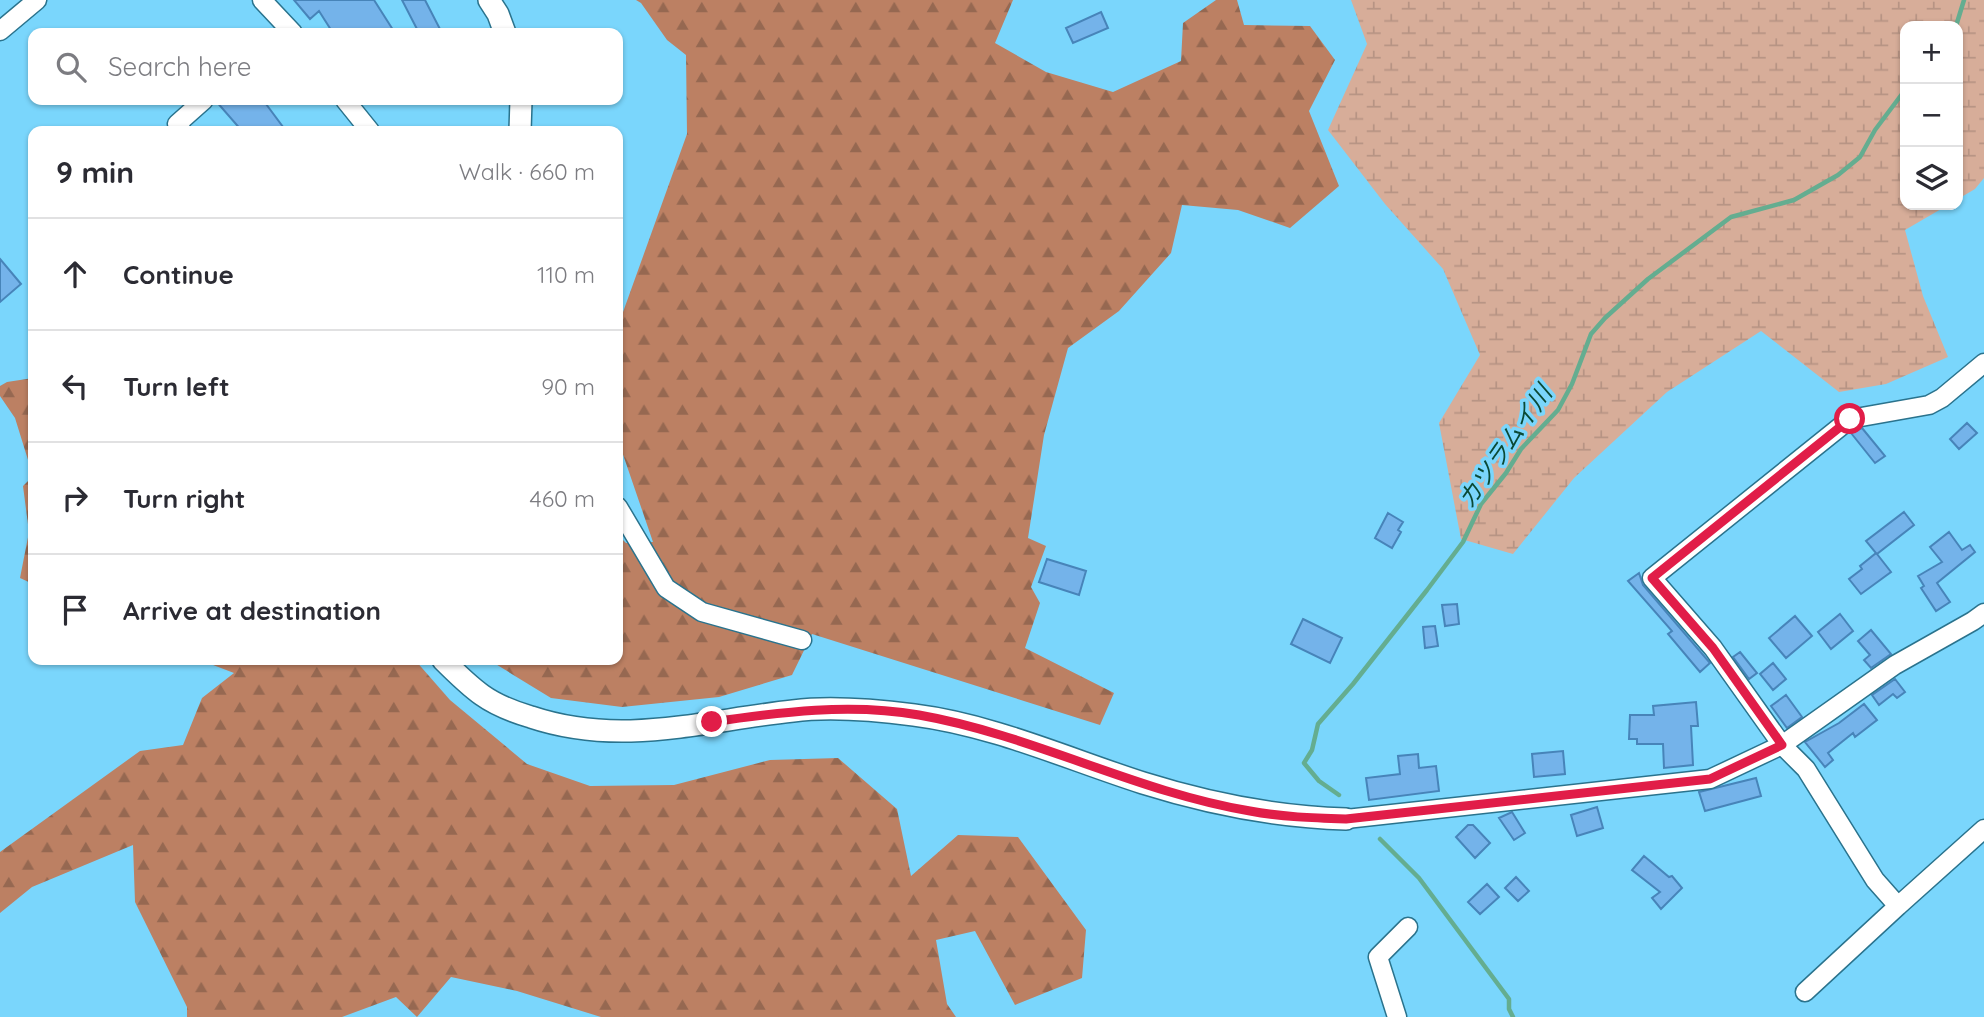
<!DOCTYPE html>
<meta charset="utf-8">
<style>
body{margin:0;font-family:Quicksand,"Noto Sans JP",sans-serif;background:#f2f2f3;color:#2b2b33}
.controls{position:absolute;right:21px;top:21px;display:grid;overflow:hidden;border-radius:14px;box-shadow:0 2px 5px #0004}
.controls button{width:63px;height:63px;display:grid;place-items:center;padding:0;border:0;border-bottom:2px solid #e1e1e2;background:#fff;color:#2b2b33;font:35px sans-serif}
.stop{position:absolute;width:21px;height:21px;margin:-16px;border:5px solid #e11d48;border-radius:50%;background:#fff}
.stop.end{background:#e11d48;border-color:#fff;box-shadow:0 2px 7px #0008}
.list{margin:0;padding:0;list-style:none}
h2{display:flex;justify-content:space-between;align-items:center;height:91px;margin:0;padding:0 28px;font-size:30px}
h2 small{font-size:23px;font-weight:400;color:#7c7c81}
.list li{display:grid;grid-template-columns:46px 1fr auto;gap:21px;align-items:center;box-sizing:border-box;height:112px;padding:0 28px;border-top:2px solid #e1e1e2}
.list b{display:block;font-size:26px;white-space:nowrap}
.list em{font-size:23px;font-style:normal;color:#7c7c81}
.icon{flex:none;width:38px;height:38px;fill:none;stroke:currentColor;stroke-width:2;stroke-linecap:round;stroke-linejoin:round}
.map{position:relative;flex:none;width:1984px;height:1017px;overflow:hidden}
.search{position:absolute;background:#fff;box-shadow:0 2px 5px #0004;left:28px;top:28px;width:595px;height:77px;display:flex;align-items:center;gap:18px;box-sizing:border-box;padding:0 24px;border-radius:14px;color:#7c7c81;font-size:26px}
.panel{position:absolute;background:#fff;box-shadow:0 2px 5px #0004;left:28px;top:126px;width:595px;height:539px;border-radius:14px}
.map>svg:first-child{display:block}
</style>
<div class="map">
<svg width="1984" height="1017" viewBox="0 0 1984 1017">
<defs>
<pattern id="forest-firs" width="22" height="20" patternUnits="userSpaceOnUse" patternTransform="scale(1.75)"><rect width="22" height="20" fill="#bc8063"/><path d="M5 1l3.5 6h-7zM16 11l3.5 6h-7z" fill="#966851"/></pattern>
<pattern id="wetland-marsh" width="20" height="14" patternUnits="userSpaceOnUse" patternTransform="scale(1.75)"><rect width="20" height="14" fill="#d7ad99"/><path d="M1 5h8M5 5V1M11 12h8M15 12V8" fill="none" stroke="#b79484"/></pattern>
</defs>
<rect width="100%" height="100%" fill="#7ad6fc"/>
<path fill="url(#forest-firs)" d="M636 0H1013L995 43 1046 72 1113 92 1181 61 1183 23 1216 0H1237L1244 25 1310 26 1335 60 1309 111 1339 186 1290 228 1238 210 1182 205 1171 253 1119 311 1068 348 1044 435 1028 538 1046 546 1031 587 1040 603 1025 648 1114 693 1100 725 812 634 792 675 719 697 622 707 551 698 489 660H618V535L626 543 653 542 618 440V326L687 134 686 55 667 40 641 3Z
M33 378V584L20 578 29 532 23 486 33 476 15 418 0 396V386L7 382Z
M200 660H415L450 700 527 764 590 786 674 785 770 760 838 758 897 809 911 876 958 835 1018 837 1086 930 1082 978 1015 1005 975 931 936 940 947 1004 956 1017H601L517 991 451 977 417 1017 396 997 342 1017H187V1007L135 902 133 845 32 887 0 913V852L140 751 183 745 202 698 234 673Z"/>
<path fill="url(#wetland-marsh)" d="M1351 0H1984V178L1975 189 1958 199V26H1905V205H1948L1905 230 1923 296 1948 357 1886 384 1839 392 1761 331 1667 392 1574 478 1513 554 1461 539 1439 423 1480 355 1443 269 1385 204 1328 130 1367 44Z"/>
<g fill="none" stroke-linecap="round" stroke-linejoin="round">
<path stroke="#64ad90" stroke-width="4.5" d="M1956 26 1964 0
M1339 795 1319 781 1304 763 1312 750 1318 724 1353 684 1427 590 1463 542 1481 504 1506 473 1521 449 1558 410 1572 384 1591 334 1605 318 1648 279 1731 217 1794 200 1838 175 1860 157 1875 130 1905 90
M1380 839 1419 878 1509 999V1009L1513 1017"/>
</g>
<path fill="#74b3ea" stroke="#4784b9" stroke-width="2" d="M294 0H374L395 33H333L319 11 310 19Z
M402 0H425L442 33H419Z
M1101 12 1108 28 1073 43 1066 28Z
M215 100H263L286 131H242Z
M0 259 21 284 0 302Z
M1967 423 1977 433 1959 449 1950 439Z
M1862 428 1885 456 1875 463 1851 433Z
M1904 512 1914 525 1877 554 1891 572 1861 594 1849 579 1862 569 1860 566 1876 553 1866 541Z
M1388 513 1403 522 1398 530 1401 532 1392 548 1375 538Z
M1949 532 1962 550 1970 545 1975 552 1937 583 1950 602 1936 611 1921 588 1924 586 1918 576 1942 562 1930 547Z
M1047 559 1086 571 1079 595 1039 582Z
M1639 573 1643 585 1710 663 1700 672 1668 634 1672 631 1628 581Z
M1457 604 1459 624 1445 626 1442 605Z
M1840 614 1853 631 1831 649 1818 632Z
M1795 616 1812 636 1786 658 1769 638Z
M1303 619 1342 638 1330 663 1291 644Z
M1435 626 1438 646 1425 648 1423 627Z
M1871 630 1891 654 1871 668 1864 660 1870 655 1858 641Z
M1740 652 1757 673 1749 679 1733 657Z
M1773 663 1786 679 1773 690 1760 674Z
M1895 679 1905 692 1897 698 1893 694 1879 705 1872 695Z
M1786 695 1802 717 1787 728 1771 706Z
M1696 702 1698 726H1691L1693 765 1664 768 1663 744H1637V739H1629L1630 715H1654L1653 706Z
M1864 704 1877 720 1855 737 1853 733 1828 753 1833 760 1825 767 1805 742 1839 723Z
M1563 751 1565 774 1534 777 1532 754Z
M1418 754 1419 768 1436 766 1439 791 1369 800 1366 778 1400 774 1398 756Z
M1756 778 1761 796 1705 811 1699 792Z
M1597 807 1603 828 1577 836 1571 815Z
M1512 812 1525 833 1514 840 1499 818Z
M1468 825H1473L1490 843 1475 858 1456 837Z
M1644 856 1669 877 1672 876 1682 888 1661 909 1652 898 1660 892 1632 870Z
M1516 877 1529 891 1518 901 1505 888Z
M1487 884 1499 897 1480 914 1468 902Z"/>
<g fill="none" stroke-linecap="round" stroke-linejoin="round">
<g stroke="#2a738d" stroke-width="21">
<path id="minor" d="M262 0 293 33
M0 31 37 0
M345 100 370 131
M182 131 177 124 204 100
M1984 363 1942 398 1929 405 1850 419 1652 578 1713 648 1782 745 1806 769 1875 880 1898 906 1984 829
M618 507 666 588 702 612 802 640
M1346 819 1710 779 1782 745 1895 665 1973 621 1984 613
M1805 992 1898 906
M1397 1017 1378 957 1408 927"/>
</g>
<g stroke="#2a738d" stroke-width="24">
<path id="tertiary" d="M489 0 498 14 505 33
M520 131 521 100
M443 660C455 672 468 685 482 695 496 705 514 712 531 717 621 747 701 721 793 711 832 706 875 710 914 715 993 725 1068 759 1143 783 1210 804 1276 817 1346 819"/>
</g>
<use href="#minor" stroke="#fff" stroke-width="18"/>
<use href="#tertiary" stroke="#fff" stroke-width="21"/>
</g>
<g fill="none" stroke-linecap="round" stroke-linejoin="round">
<path stroke="#e11d48" stroke-width="9" d="M712 722C781 712 850 703 919 715 1033 735 1136 792 1250 811 1282 817 1313 818 1346 819L1710 779 1782 745 1713 648 1652 578 1850 419"/>
</g>
<g text-anchor="middle" stroke-width="7" stroke-linejoin="round" paint-order="stroke">
<g font-size="24" font-style="italic" fill="#0a4935" stroke="#7ad6fc">
<text transform="translate(1505 447) rotate(-55)" y="8">カツラムイ川</text>
</g>
</g>
</svg>
<div class="controls">
<button>+</button>
<button>−</button>
<button><svg class="icon" aria-label="layers" viewBox="0 0 24 24"><path d="M12 4l9 5-9 5-9-5zM3 14l9 5 9-5"/></svg></button>
</div>
<div class="stop" style="left:1850px;top:419px"></div>
<div class="stop end" style="left:712px;top:722px"></div>
<div class="search"><svg class="icon" aria-label="search" viewBox="0 0 24 24"><circle cx="10" cy="10" r="6"/><path d="M15 15l6 6"/></svg>Search here</div>
<section class="panel">
<h2>9 min<small>Walk · 660 m</small></h2>
<ul class="list">
<li><svg class="icon" aria-label="ahead" viewBox="0 0 24 24"><path d="M12 20V5M6 11l6-6 6 6"/></svg><div><b>Continue</b></div><em>110 m</em></li>
<li><svg class="icon" aria-label="left" viewBox="0 0 24 24"><path d="M17 20v-9H6M10 6l-5 5 5 5"/></svg><div><b>Turn left</b></div><em>90 m</em></li>
<li><svg class="icon" aria-label="right" viewBox="0 0 24 24"><path d="M7 20v-9h11M14 6l5 5-5 5"/></svg><div><b>Turn right</b></div><em>460 m</em></li>
<li><svg class="icon" aria-label="arrive" viewBox="0 0 24 24"><path d="M6 21V4h12l-3 4 3 4H6"/></svg><div><b>Arrive at destination</b></div></li>
</ul>
</section>
</div>
